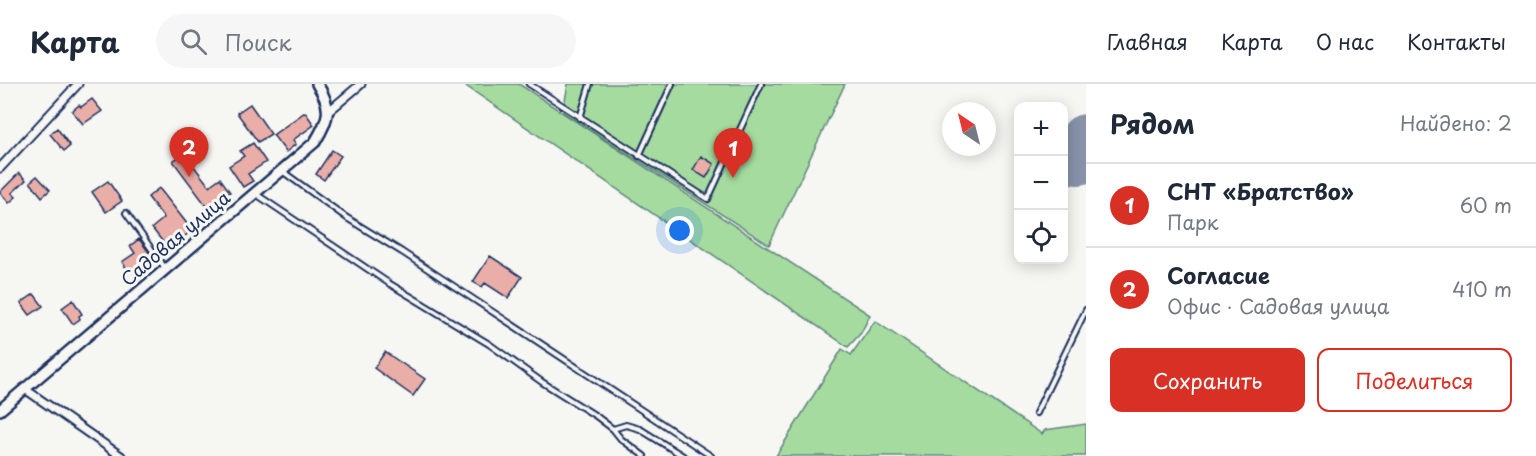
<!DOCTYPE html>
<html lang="ru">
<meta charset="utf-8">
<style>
body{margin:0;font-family:"Playpen Sans",sans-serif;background:#f6f6f7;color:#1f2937}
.controls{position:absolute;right:18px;top:18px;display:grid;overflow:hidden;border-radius:12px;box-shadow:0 3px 15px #0003}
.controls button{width:54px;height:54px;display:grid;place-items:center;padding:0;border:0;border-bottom:2px solid #e0e1e3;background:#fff;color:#1f2937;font:30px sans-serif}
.compass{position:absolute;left:942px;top:18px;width:54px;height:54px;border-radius:50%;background:#fff;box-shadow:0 3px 15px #0003;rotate:325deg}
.you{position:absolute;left:680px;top:147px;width:21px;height:21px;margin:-15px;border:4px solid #fff;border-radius:50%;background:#1a73e8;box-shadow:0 0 0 9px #1a73e833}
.badge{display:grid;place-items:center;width:39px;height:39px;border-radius:50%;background:#d93025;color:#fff;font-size:20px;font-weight:700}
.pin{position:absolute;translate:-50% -50px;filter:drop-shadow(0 2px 3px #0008)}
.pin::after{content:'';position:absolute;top:32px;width:21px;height:18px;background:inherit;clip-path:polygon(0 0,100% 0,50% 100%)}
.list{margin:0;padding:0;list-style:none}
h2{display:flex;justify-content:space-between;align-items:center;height:78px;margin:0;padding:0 24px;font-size:26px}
h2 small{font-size:20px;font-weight:400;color:#747a83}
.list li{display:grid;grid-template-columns:39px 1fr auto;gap:18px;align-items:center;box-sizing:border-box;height:84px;padding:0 24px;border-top:2px solid #e0e1e3}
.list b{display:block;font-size:22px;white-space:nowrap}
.list p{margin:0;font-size:20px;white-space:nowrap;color:#747a83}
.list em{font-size:20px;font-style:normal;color:#747a83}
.actions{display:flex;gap:12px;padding:18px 24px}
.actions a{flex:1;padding:14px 0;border:2px solid #d93025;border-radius:12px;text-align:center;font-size:21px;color:#d93025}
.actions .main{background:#d93025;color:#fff}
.icon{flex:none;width:33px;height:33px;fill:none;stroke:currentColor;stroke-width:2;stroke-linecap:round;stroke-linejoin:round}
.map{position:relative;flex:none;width:1086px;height:372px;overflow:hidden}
header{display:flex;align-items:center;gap:36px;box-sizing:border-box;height:84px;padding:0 30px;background:#fff;border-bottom:2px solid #e0e1e3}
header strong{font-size:28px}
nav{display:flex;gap:33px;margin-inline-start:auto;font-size:21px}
.search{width:420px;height:54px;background:#f6f6f7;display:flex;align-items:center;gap:15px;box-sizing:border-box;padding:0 21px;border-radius:33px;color:#747a83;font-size:22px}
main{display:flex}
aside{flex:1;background:#fff}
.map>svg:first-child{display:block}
</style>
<header>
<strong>Карта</strong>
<div class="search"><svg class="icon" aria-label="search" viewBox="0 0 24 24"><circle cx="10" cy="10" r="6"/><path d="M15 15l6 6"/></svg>Поиск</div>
<nav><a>Главная</a><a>Карта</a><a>О нас</a><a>Контакты</a></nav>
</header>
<main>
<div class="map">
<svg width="1086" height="372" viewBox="0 0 1086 372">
<rect width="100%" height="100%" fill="#f6f6f2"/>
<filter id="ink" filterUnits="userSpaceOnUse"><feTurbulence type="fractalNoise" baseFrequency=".0167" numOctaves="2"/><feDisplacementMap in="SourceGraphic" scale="12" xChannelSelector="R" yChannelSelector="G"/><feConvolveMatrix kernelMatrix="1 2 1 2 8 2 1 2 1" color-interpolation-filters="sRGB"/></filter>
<g filter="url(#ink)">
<path fill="#a5db9f" stroke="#60857e" stroke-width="1.5" d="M463 0H519L870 231 861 249 848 263Z
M568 0H845L769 161 563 28Z
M875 237 1042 350 1045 346 1086 340V372H776L842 265 851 271Z"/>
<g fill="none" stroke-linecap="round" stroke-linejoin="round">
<path stroke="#8892a8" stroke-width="22" d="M1085 59H1086"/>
<path stroke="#8892a8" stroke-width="54" d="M1078 74 1086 57"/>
</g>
<path fill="#e9aea8" stroke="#1b2f5e" stroke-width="1.5" d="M92 15 102 27 83 40 72 27 79 21 81 23Z
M250 20 271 50 258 58 237 29Z
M305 28 314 41 293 56 296 60 286 68 273 51Z
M57 44 70 62 64 67 50 50Z
M253 59 266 78 248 90 253 97 243 103 229 82 244 72 240 67Z
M197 60 205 72 193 81 209 102 220 94 230 108 208 124 173 77Z
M332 66 341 72 324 96 316 90Z
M701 72 714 80 706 94 693 86Z
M19 89 26 96 12 109 16 113 9 119 0 108Z
M37 92 50 106 42 113 30 98Z
M108 97 122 117 106 128 92 108Z
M159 104 192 146 169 166 152 144 164 134 148 113Z
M139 155 151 171 129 188 122 178 135 169 130 162Z
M490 172 522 193 508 214 485 199 482 203 473 198Z
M34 210 43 222 30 231 21 219Z
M73 216 82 230 79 232 80 235 73 240 62 224Z
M385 268 425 295 413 312 374 284Z"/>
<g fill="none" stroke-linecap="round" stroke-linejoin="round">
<g stroke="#1b2f5e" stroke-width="8">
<path id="lane" d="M529 0 708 115 761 0
M580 34 590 0
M639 72 672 0
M282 87 347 134 402 168 711 372
M256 110 390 200 489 260 542 298 596 332 613 345 621 355 644 372
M126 129 165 184
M1036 329 1086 226
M613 345 626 341 640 345 683 372"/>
</g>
<g stroke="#1b2f5e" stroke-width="11">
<path id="street" d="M329 27 361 0
M0 84 78 0
M25 305 121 372"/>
</g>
<g stroke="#1b2f5e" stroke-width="14">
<path id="secondary" d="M0 326 315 58C329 35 333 24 317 0"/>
</g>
<use href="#lane" stroke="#f6f6f2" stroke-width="4"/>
<use href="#street" stroke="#f6f6f2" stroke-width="7"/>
<use href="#secondary" stroke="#f6f6f2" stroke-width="9"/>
</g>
</g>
<g text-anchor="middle" stroke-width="6" stroke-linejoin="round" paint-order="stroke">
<g font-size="18" fill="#1b2f5e" stroke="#f6f6f2">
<text transform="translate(176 155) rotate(-40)" y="6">Садовая улица</text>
</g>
</g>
</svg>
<div class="controls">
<button>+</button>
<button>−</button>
<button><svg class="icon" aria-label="locate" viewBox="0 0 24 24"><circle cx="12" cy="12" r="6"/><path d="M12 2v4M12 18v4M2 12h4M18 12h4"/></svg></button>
</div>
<svg class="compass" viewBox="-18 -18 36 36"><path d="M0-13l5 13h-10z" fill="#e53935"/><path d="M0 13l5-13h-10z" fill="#747a83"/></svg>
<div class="you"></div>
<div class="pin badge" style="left:733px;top:94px">1</div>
<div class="pin badge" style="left:189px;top:93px">2</div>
</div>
<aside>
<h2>Рядом<small>Найдено: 2</small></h2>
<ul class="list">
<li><span class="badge">1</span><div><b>СНТ «Братство»</b><p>Парк</p></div><em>60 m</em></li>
<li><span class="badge">2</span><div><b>Согласие</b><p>Офис · Садовая улица</p></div><em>410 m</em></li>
</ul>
<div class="actions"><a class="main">Сохранить</a><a>Поделиться</a></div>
</aside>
</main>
